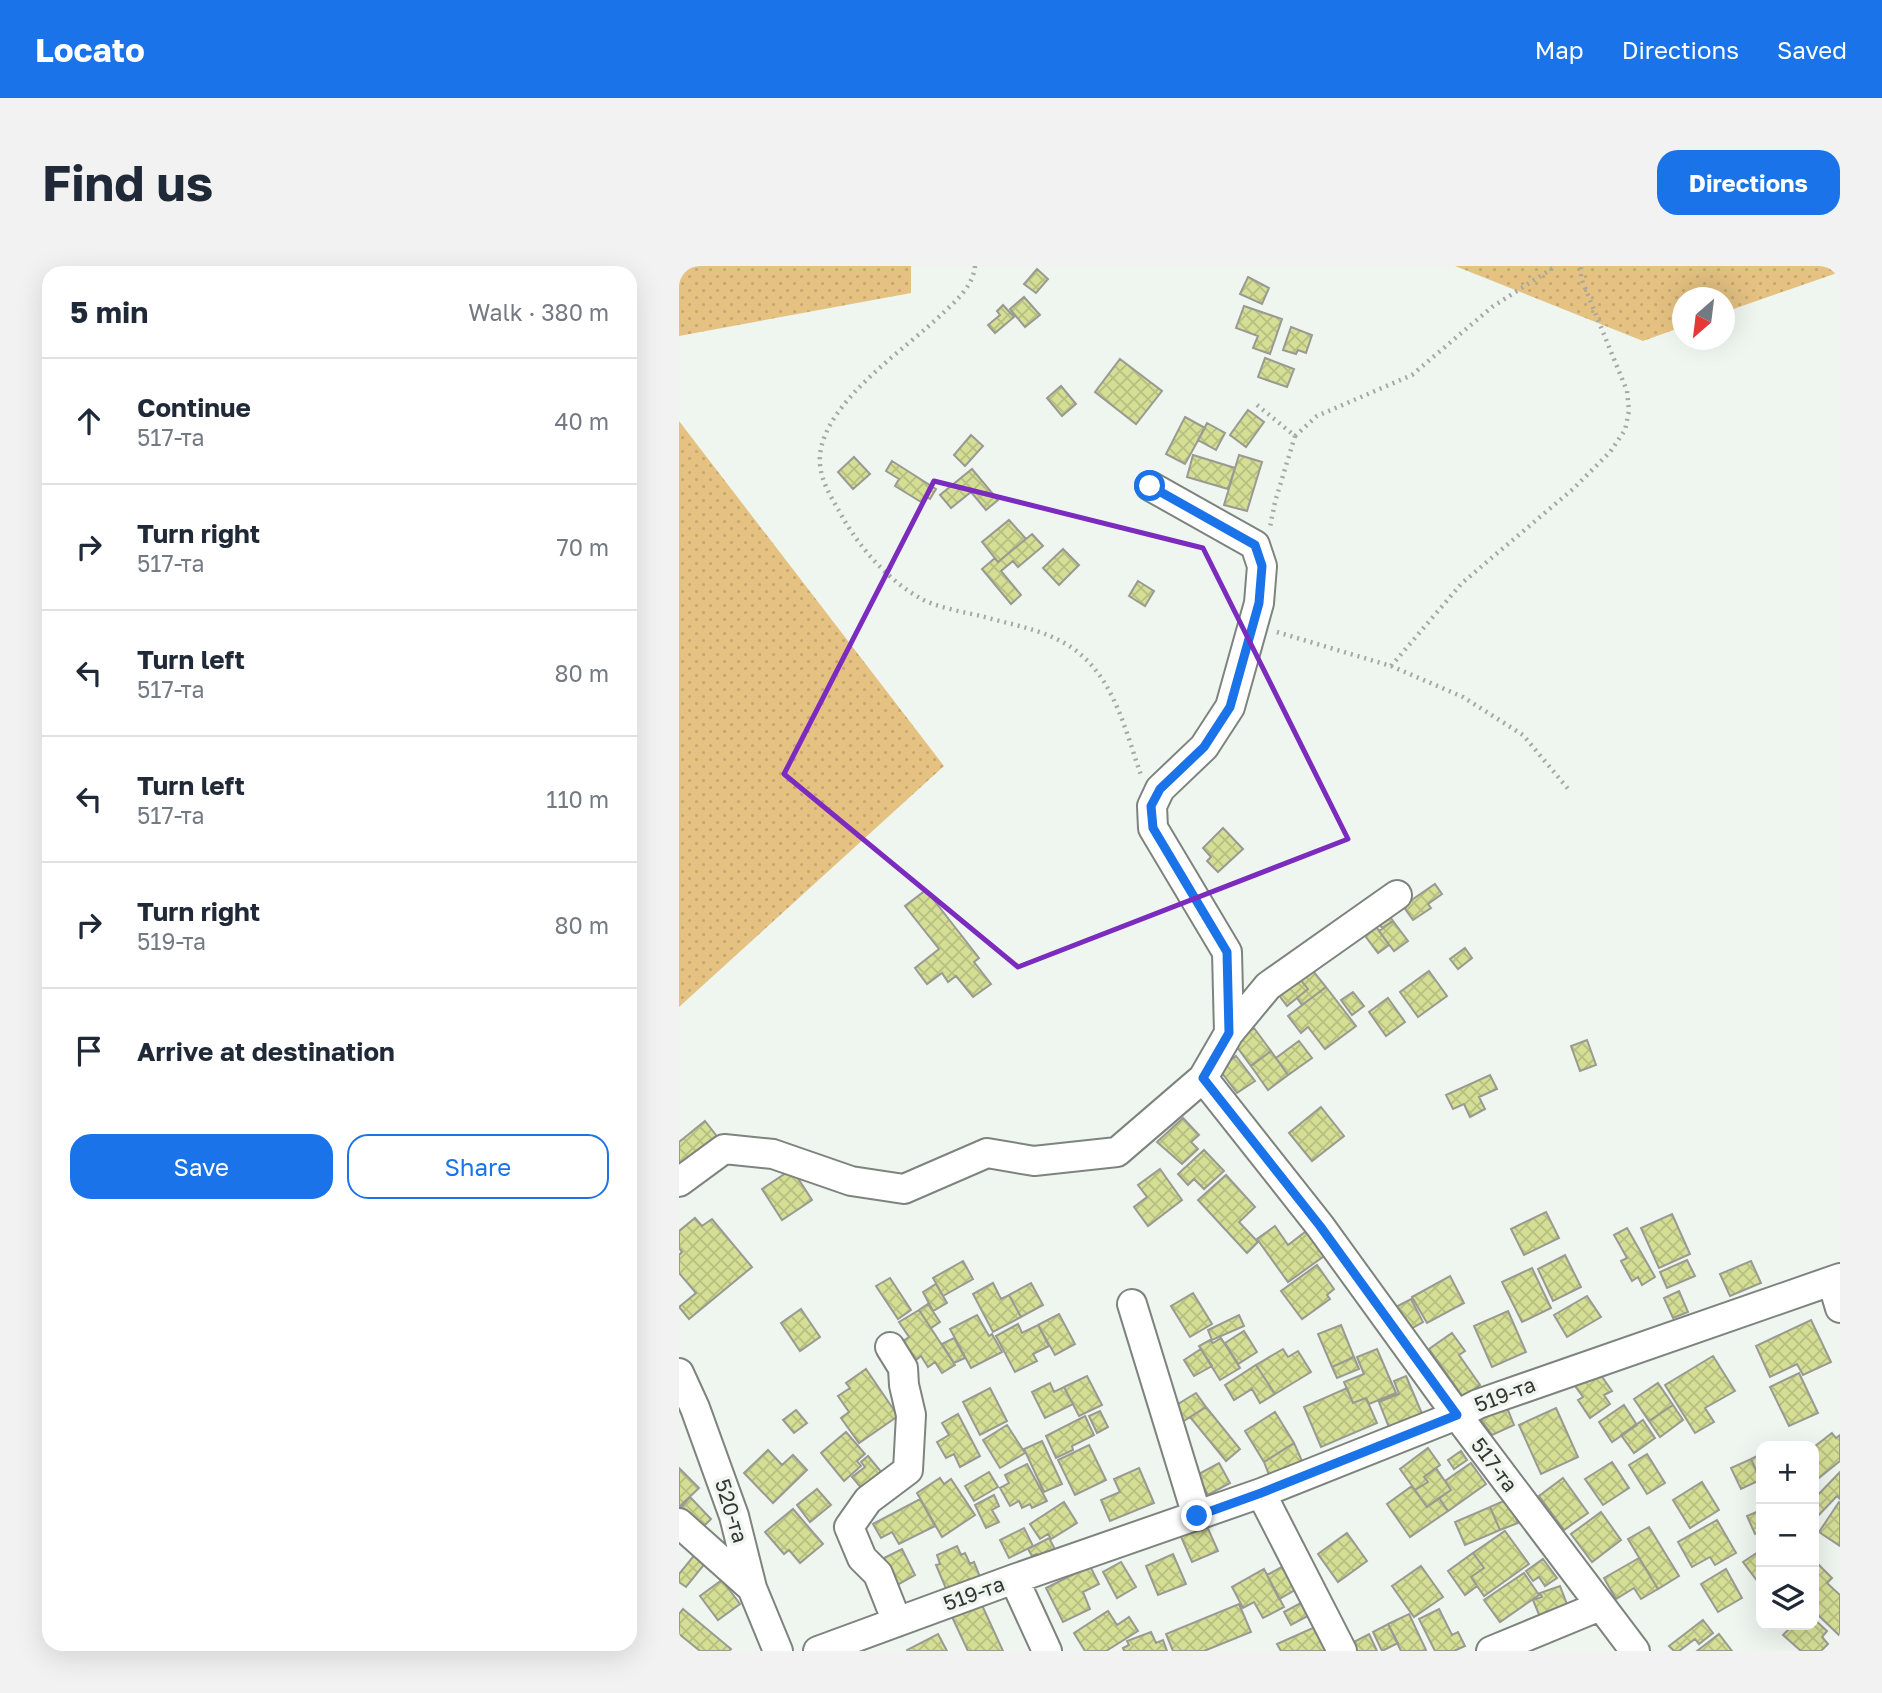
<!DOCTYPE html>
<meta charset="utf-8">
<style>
body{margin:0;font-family:"Golos Text",sans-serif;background:#f2f2f3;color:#1f2937}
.controls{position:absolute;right:21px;bottom:21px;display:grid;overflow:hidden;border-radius:14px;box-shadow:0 7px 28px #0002}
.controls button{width:63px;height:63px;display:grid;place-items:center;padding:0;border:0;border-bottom:2px solid #e0e1e3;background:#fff;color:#1f2937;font:35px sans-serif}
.compass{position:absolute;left:993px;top:21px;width:63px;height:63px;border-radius:50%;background:#fff;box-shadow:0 7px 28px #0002;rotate:208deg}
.stop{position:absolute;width:21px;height:21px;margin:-16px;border:5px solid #1a73e8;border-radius:50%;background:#fff}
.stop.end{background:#1a73e8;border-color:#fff;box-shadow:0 2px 7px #0008}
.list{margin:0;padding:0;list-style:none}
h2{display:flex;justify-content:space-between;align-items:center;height:91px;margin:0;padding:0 28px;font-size:30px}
h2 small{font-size:23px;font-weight:400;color:#747a83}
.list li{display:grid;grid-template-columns:46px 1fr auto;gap:21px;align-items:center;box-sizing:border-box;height:126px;padding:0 28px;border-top:2px solid #e0e1e3}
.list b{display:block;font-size:26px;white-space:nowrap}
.list p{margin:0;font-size:23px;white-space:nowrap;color:#747a83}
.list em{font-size:23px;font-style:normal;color:#747a83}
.actions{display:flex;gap:14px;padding:21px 28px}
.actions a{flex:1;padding:16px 0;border:2px solid #1a73e8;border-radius:21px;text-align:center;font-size:24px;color:#1a73e8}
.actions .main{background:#1a73e8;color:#fff}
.icon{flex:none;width:38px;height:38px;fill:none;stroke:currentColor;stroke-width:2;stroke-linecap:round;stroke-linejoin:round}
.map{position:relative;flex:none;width:1161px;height:1385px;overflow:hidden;border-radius:21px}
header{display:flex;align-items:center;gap:42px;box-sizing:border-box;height:98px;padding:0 35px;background:#1a73e8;color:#fff}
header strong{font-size:33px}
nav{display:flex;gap:38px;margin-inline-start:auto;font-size:24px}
.intro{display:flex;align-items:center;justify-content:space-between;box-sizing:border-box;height:168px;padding:0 42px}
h1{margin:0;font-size:49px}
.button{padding:18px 32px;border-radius:21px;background:#1a73e8;color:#fff;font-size:24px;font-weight:700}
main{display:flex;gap:42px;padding:0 42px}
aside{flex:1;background:#fff;border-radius:21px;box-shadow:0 7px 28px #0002}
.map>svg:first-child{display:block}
</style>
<header>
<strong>Locato</strong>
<nav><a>Map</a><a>Directions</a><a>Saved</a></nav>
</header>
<div class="intro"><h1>Find us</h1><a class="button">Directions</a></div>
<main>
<aside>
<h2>5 min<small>Walk · 380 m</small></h2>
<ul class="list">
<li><svg class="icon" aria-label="ahead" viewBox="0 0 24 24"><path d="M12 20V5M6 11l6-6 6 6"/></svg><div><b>Continue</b><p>517-та</p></div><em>40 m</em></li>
<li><svg class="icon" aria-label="right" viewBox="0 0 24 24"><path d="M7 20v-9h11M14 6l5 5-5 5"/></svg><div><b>Turn right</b><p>517-та</p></div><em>70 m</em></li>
<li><svg class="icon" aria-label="left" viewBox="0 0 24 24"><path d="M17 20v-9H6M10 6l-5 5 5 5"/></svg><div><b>Turn left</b><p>517-та</p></div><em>80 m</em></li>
<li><svg class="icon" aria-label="left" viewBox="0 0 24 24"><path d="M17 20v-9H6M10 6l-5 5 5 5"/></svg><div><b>Turn left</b><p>517-та</p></div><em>110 m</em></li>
<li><svg class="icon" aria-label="right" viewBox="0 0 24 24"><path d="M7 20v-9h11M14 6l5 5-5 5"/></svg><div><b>Turn right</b><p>519-та</p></div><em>80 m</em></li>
<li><svg class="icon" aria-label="arrive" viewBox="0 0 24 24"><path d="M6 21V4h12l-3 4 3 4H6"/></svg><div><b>Arrive at destination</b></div></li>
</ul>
<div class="actions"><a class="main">Save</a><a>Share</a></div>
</aside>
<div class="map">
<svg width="1161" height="1385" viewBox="0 0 1161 1385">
<defs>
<pattern id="grass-dots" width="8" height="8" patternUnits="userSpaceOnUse" patternTransform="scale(1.75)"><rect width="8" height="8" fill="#e5c282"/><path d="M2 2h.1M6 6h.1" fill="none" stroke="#c5a771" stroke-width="1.8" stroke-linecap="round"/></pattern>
<pattern id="building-cross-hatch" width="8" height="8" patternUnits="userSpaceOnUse" patternTransform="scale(1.75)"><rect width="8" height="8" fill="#d4de94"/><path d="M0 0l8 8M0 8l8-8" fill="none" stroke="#b7bf80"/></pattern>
</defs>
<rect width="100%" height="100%" fill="#eff6ef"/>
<path fill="url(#grass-dots)" d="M0 0H232V27L0 70Z
M776 0H1161V6L1046 46 1045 32H1003V61L964 75Z
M0 155 265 500 0 741Z"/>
<path fill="url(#building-cross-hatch)" stroke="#999a92" stroke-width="2" d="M358 3 369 13 357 27 345 18Z
M569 11 590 22 583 38 561 28Z
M345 31 361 49 346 61 331 43Z
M324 39 335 51 316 67 309 59 321 49 318 45Z
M565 40 603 53 591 88 574 82 579 70 557 62Z
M612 61 633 69 627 87 619 84 617 88 604 84Z
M586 92 615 103 608 121 579 111Z
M441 93 483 125 457 158 416 126Z
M382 120 397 138 383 150 368 132Z
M569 144 585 156 567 181 551 169Z
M506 151 526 162 506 198 487 188Z
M528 157 546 167 537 184 519 174Z
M292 169 304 180 286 200 275 189Z
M514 189 556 202 549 223 508 211Z
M560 189 583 196 568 245 545 239Z
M175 191 191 208 174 223 159 206Z
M213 195 257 223 251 233 246 230 242 236 216 220 220 213 207 205Z
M293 203 319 234 307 244 292 226 272 242 261 229Z
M330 254 347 273 319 296 303 276Z
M353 268 364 280 339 301 334 295 322 305 342 329 332 338 303 303 316 292 319 296Z
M384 283 400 299 380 319 364 302Z
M459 315 475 325 466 340 450 330Z
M544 562 564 583 539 606 528 595 532 591 524 582Z
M756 618 763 628 749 638 752 642 734 654 724 640Z
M247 624 300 692 295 696 312 718 294 731 277 710 269 716 263 707 248 718 236 702 260 683 226 640Z
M705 643 714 655 703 662 695 650Z
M714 655 729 675 715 685 700 665Z
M696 659 710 679 699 687 684 667Z
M786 682 793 692 779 703 771 693Z
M629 699 647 721 623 739 618 732 629 723 617 708Z
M750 705 768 730 739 751 721 726Z
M617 708 629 723 608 740 596 724Z
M647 721 677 760 646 783 629 761 622 767 609 750Z
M674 726 685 740 673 749 662 734Z
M709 732 726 756 707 770 690 746Z
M575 762 592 785 572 800 555 777Z
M908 774 917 799 901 805 892 780Z
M620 775 633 792 609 809 597 792Z
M592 785 609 809 589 824 572 800Z
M557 790 576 815 558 827 540 803Z
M811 809 818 823 800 831 806 843 791 851 785 838 774 843 767 829Z
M642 841 665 870 633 895 610 867Z
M504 852 520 869 512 876 519 883 503 898 478 876Z
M26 855 40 873 3 900 0 896V876Z
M525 884 545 905 525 923 515 913 509 919 499 908Z
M113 903 133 934 103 954 83 923Z
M481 903 503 934 469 960 455 941 468 931 459 919Z
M547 909 576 941 560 956 579 976 568 987 519 934Z
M867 946 880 972 845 989 832 963Z
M993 948 1011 988 980 1002 962 962Z
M16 952 23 960 33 953 73 1001 10 1053 0 1041 17 1027 0 1007V989L3 986 0 982V965Z
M596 960 609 979 630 963 648 988 609 1016 578 973Z
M948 962 976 1011 963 1019 959 1011 953 1015 942 995 948 992 935 969Z
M886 989 902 1021 874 1035 859 1003Z
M1008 994 1016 1010 988 1022 981 1006Z
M284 995 294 1013 264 1030 254 1012Z
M1072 995 1082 1017 1051 1030 1041 1008Z
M638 999 655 1023 648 1029 651 1033 623 1053 602 1025Z
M853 1002 872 1042 843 1056 823 1016Z
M771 1010 785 1037 748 1057 733 1031Z
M211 1012 232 1044 219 1053 197 1020Z
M314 1017 322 1033 330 1029 342 1051 314 1066 294 1028Z
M352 1017 364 1039 342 1051 330 1029Z
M257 1018 268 1037 254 1045 244 1026Z
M1000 1025 1009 1046 994 1052 985 1032Z
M514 1027 533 1058 511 1071 492 1040Z
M908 1030 922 1051 888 1071 875 1049Z
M732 1033 744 1056 730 1064 717 1041Z
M249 1038 261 1056 252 1062 240 1044Z
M122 1043 141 1071 121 1085 102 1057Z
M240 1044 276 1099 263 1107 256 1096 249 1101 242 1090 237 1094 224 1075 230 1071 220 1056Z
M829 1045 847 1086 813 1101 795 1060Z
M380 1048 396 1078 376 1089 359 1059Z
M298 1049 310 1070 313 1068 323 1086 292 1102 271 1063Z
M560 1049 565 1060 533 1074 529 1064Z
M1132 1054 1152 1096 1124 1109 1118 1098 1091 1111 1077 1080Z
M339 1058 343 1067 359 1059 370 1080 354 1088 358 1095 336 1106 317 1070Z
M662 1059 675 1091 653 1101 639 1068Z
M565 1065 578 1086 559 1098 546 1077Z
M773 1067 786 1085 780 1089 801 1119 784 1131 750 1083Z
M275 1072 286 1092 275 1097 263 1078Z
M542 1072 561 1102 541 1114 520 1080 531 1074 534 1077Z
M522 1083 533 1100 515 1110 505 1094Z
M604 1083 609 1091 619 1085 632 1106 596 1128 577 1099Z
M698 1083 717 1127 690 1138 687 1132 674 1137 665 1116 685 1108 678 1091Z
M1034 1090 1056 1125 1026 1142 1035 1156 1016 1167 986 1119Z
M675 1091 680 1103 658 1112 653 1101Z
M577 1099 596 1128 581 1137 573 1123 555 1134 546 1119Z
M187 1103 219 1150 180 1177 162 1152 170 1146 159 1130 171 1122 167 1117Z
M919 1105 933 1125 925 1129 931 1138 911 1152 899 1134 904 1131 896 1120Z
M1120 1107 1139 1147 1110 1160 1091 1121Z
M408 1110 423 1139 400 1150 385 1121Z
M727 1110 744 1150 711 1164 700 1136 720 1128 715 1115Z
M371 1117 375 1126 385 1121 394 1138 366 1152 353 1126Z
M979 1117 994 1139 970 1155 955 1133Z
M311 1122 328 1155 301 1169 284 1136Z
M668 1122 674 1137 687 1132 698 1157 642 1181 625 1141Z
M517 1127 527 1141 503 1156 494 1141Z
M827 1139 835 1159 813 1169 800 1151Z
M945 1139 958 1159 933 1176 920 1156Z
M994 1139 1004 1154 981 1171 970 1155Z
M527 1141 561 1183 547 1195 511 1151Z
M877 1142 899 1191 862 1208 840 1159Z
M117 1144 128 1157 115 1167 104 1154Z
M421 1145 429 1161 418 1167 410 1150Z
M596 1146 615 1177 585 1196 566 1165Z
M279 1148 301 1190 281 1201 275 1188 267 1192 258 1176 270 1169 263 1157Z
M406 1150 415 1169 393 1180 394 1184 377 1192 367 1170Z
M964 1154 976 1172 955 1187 942 1169Z
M328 1159 346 1187 321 1202 304 1174Z
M167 1166 186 1188 178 1195 182 1200 165 1215 142 1187Z
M1153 1167 1157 1172 1161 1169V1195L1135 1216V1181Z
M363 1175 383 1218 365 1226 345 1183Z
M615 1177 623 1195 590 1209 585 1196Z
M410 1179 427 1214 396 1229 379 1194Z
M749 1182 761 1199 745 1211 749 1216 736 1224 721 1203Z
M89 1184 103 1199 114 1189 128 1204 94 1237 65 1207Z
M782 1185 788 1194 775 1203 769 1194Z
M968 1188 986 1217 968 1228 950 1199Z
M1082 1188V1215L1072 1193Z
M189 1190 203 1207 184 1224 173 1211 186 1201 182 1196Z
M1072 1193 1081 1214 1062 1223 1052 1202Z
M933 1196 950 1222 924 1239 906 1213Z
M540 1197 551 1217 529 1229 518 1209Z
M792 1197 807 1218 769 1245 760 1232 772 1224 766 1215Z
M348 1198 368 1235 353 1242 351 1238 343 1242 340 1235 331 1240 321 1222 330 1217 326 1209Z
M0 1202 20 1222 0 1241Z
M460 1202 475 1237 431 1255 422 1234 441 1226 435 1213Z
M757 1202 772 1224 748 1241 736 1224 749 1216 745 1211Z
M310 1206 319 1221 295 1235 286 1220Z
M1161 1206V1233L1158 1230 1135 1254V1233Z
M261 1212 265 1218 272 1213 296 1249 263 1271 238 1227Z
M884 1212 909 1247 885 1264 860 1230Z
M1023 1216 1040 1244 1011 1262 994 1234Z
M733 1220 748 1241 760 1232 769 1245 731 1271 708 1238Z
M138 1223 152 1239 131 1256 118 1239Z
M315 1229 320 1240 313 1244 320 1256 307 1262 296 1239Z
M11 1231 32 1253 20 1265 0 1244Z
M241 1233 256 1260 220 1278 213 1266 202 1272 194 1258Z
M829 1233 839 1257 821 1264 811 1241Z
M385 1236 398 1257 372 1273 369 1268 361 1273 351 1258Z
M1160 1236 1161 1237V1280L1140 1266Z
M811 1241 821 1264 786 1279 776 1256Z
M114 1243 144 1278 121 1297 110 1284 105 1288 86 1266Z
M1082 1244V1265L1076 1268 1068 1250Z
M922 1246 942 1274 913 1296 892 1268Z
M1038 1254 1057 1287 1036 1299 1031 1291 1013 1301 999 1276Z
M526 1256 539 1285 513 1296 500 1266Z
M970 1261 1000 1310 979 1323 949 1273Z
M345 1262 354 1280 330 1292 321 1274Z
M826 1265 850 1298 805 1330 792 1311 805 1302 794 1287Z
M668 1267 688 1295 659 1316 639 1288Z
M370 1272 378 1287 362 1295 358 1288 353 1290 349 1283Z
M278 1280 282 1289 286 1287 291 1298 295 1296 301 1311 268 1325 257 1299 261 1298 258 1289Z
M223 1283 236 1309 218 1319 205 1292Z
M1082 1284V1320L1064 1296Z
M17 1287 28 1295 7 1321 0 1316V1308Z
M794 1287 805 1302 792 1311 798 1320 786 1329 769 1305Z
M494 1288 507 1318 479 1329 467 1300Z
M960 1292 979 1323 962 1333 955 1322 937 1333 925 1312Z
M864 1293 878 1312 866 1320 860 1311 854 1315 847 1305Z
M1136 1295 1153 1312 1148 1317 1161 1329V1370L1135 1345Z
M442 1296 457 1321 438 1332 424 1306Z
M610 1297 623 1320 600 1333 588 1309Z
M411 1300 420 1318 404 1326 411 1343 384 1356 367 1322Z
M742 1300 764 1331 735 1351 713 1320Z
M585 1303 605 1341 584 1352 575 1336 564 1342 553 1321Z
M1047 1303 1063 1332 1039 1346 1022 1318Z
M845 1307 860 1329 821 1356 805 1334Z
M43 1314 61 1338 39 1354 21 1330Z
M881 1320 889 1341 861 1351 854 1334 863 1331 861 1327Z
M631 1332 638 1345 612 1359 605 1346Z
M302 1337 324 1385H289L273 1351Z
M560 1338 572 1366 525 1385H494L487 1368Z
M4 1343 52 1383 50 1385H21L0 1368V1348Z
M760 1343 773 1369 779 1366 786 1380 775 1385H756L740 1353Z
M429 1345 438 1359 450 1351 459 1365 427 1385H406L395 1367Z
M730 1348 747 1384 745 1385H722L709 1358Z
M1135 1353 1148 1365 1143 1371 1149 1378 1142 1385H1122L1104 1369 1114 1359H1135Z
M1024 1354 1034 1367 1020 1378 1016 1373 1000 1385H995L990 1380Z
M709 1358 719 1377 703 1385 694 1366Z
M636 1361 647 1385H602L598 1378Z
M472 1366 477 1377 484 1374 488 1385H445L444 1382 450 1379 448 1375Z
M259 1368 268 1385H228V1384Z
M690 1368 698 1385H674L671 1378Z
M1040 1368 1053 1385H1018Z"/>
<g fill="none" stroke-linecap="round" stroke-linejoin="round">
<g stroke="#7d847e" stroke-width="32">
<path id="minor" d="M471 220 576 279 583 300 580 337 551 441 525 481 481 523 473 540 474 562 548 686 550 767 524 812 641 960 778 1149 956 1385
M550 767 589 720 718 629
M0 916 45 883 94 888 172 915 225 923 308 887 355 895 438 886 524 812
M1153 1015 1161 1042
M453 1038 518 1250
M211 1081 224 1102 225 1119 232 1149 229 1204 189 1234 170 1261 183 1292 199 1308 218 1356
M0 1107 16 1142 55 1250 73 1322 99 1385
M582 1227 663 1385
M0 1257 73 1322
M335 1313 368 1385
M139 1385 335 1313 582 1227 778 1149 799 1138 1161 1012
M812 1385 921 1340"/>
</g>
<path stroke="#a4a9a4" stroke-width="4.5" stroke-dasharray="2 5" stroke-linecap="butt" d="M296 0C294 20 278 34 264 47 227 83 146 135 141 189 139 213 153 232 164 252 181 282 210 315 241 332 256 341 284 346 302 350 333 359 364 363 392 381 435 410 446 464 462 509
M578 139 616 170 596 236 591 261
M616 170 638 150 733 109 813 41 877 0
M598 366 712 400 784 431 844 469 890 524
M712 400 783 317 894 223 931 186 946 164 950 145 948 125 902 12V0"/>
<use href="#minor" stroke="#fff" stroke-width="28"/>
</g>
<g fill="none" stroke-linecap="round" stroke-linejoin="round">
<path stroke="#1a73e8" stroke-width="9" d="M471 220 576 279 583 300 580 337 551 441 525 481 481 523 472 540 474 562 548 686 550 767 524 812 641 960 778 1149 582 1227 518 1250"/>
</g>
<path fill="none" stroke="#7b2cbf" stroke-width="5" stroke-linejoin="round" d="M255 215 524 282 669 573 339 701 105 508Z"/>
<g text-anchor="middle" stroke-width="7" stroke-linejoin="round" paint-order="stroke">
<g font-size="21" fill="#343734" stroke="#eff6ef">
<text transform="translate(826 1129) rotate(-21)" y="7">519-та</text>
<text transform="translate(815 1199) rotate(53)" y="7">517-та</text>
<text transform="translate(52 1245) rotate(73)" y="7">520-та</text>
<text transform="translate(295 1328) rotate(-20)" y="7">519-та</text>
</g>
</g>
</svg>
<div class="controls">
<button>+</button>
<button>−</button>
<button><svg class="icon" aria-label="layers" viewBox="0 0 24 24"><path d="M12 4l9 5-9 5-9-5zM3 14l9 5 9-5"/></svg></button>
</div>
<svg class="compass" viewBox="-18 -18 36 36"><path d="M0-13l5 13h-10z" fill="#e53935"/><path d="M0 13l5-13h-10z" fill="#747a83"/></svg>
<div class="stop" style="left:471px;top:220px"></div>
<div class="stop end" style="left:518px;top:1250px"></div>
</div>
</main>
